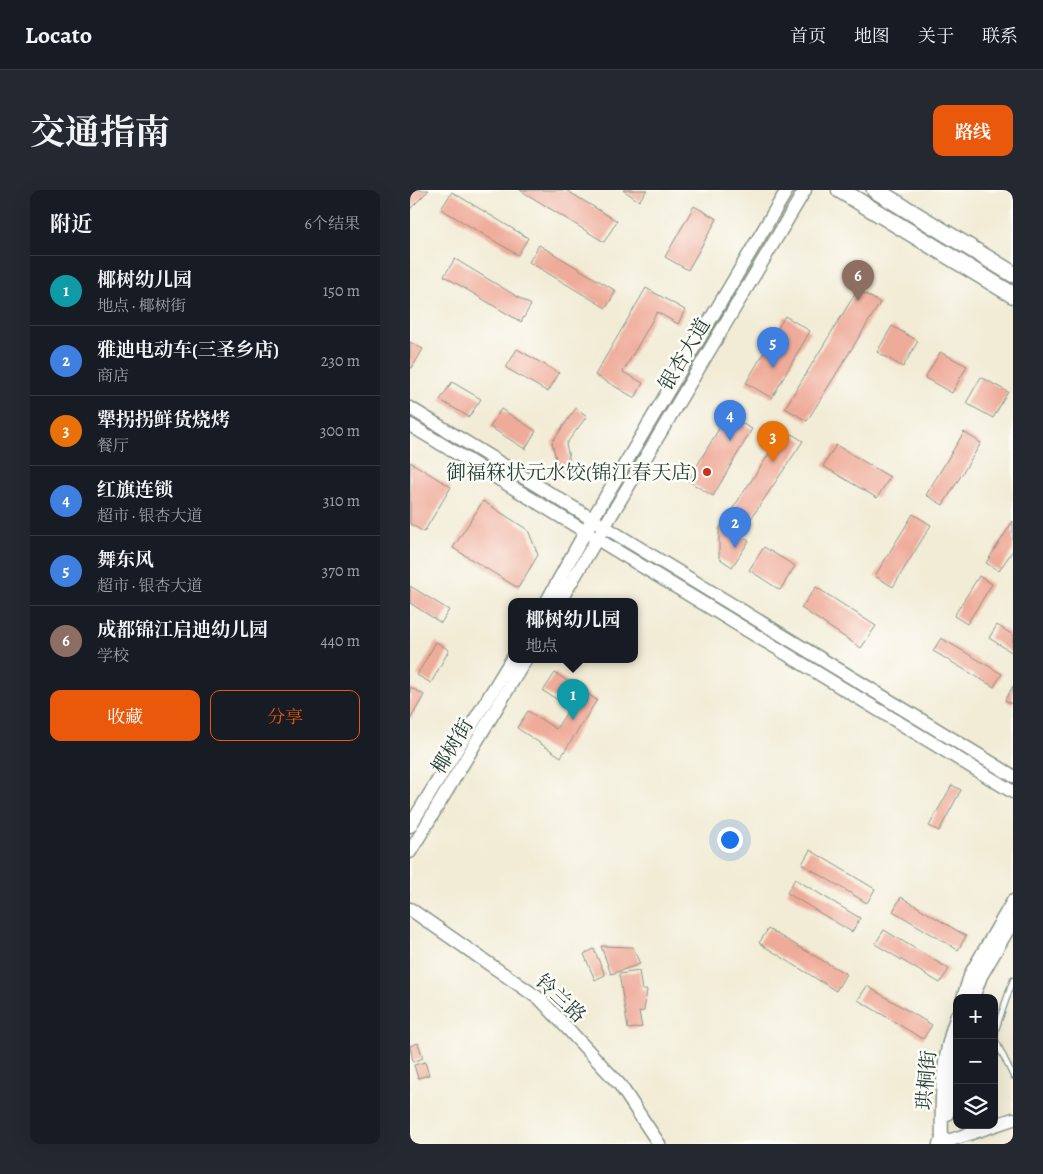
<!DOCTYPE html>
<html lang="zh">
<meta charset="utf-8">
<style>
body{margin:0;font-family:Alegreya,"Noto Serif SC",serif;background:#242831;color:#f1f3f6}
.controls{position:absolute;right:15px;bottom:15px;display:grid;overflow:hidden;border-radius:10px;box-shadow:0 5px 20px #0002}
.controls button{width:45px;height:45px;display:grid;place-items:center;padding:0;border:0;border-bottom:1px solid #363941;background:#171b24;color:#f1f3f6;font:25px sans-serif}
.you{position:absolute;left:319px;top:649px;width:18px;height:18px;margin:-12px;border:4px solid #fff;border-radius:50%;background:#1a73e8;box-shadow:0 0 0 8px #1a73e833}
.badge{display:grid;place-items:center;width:32px;height:32px;border-radius:50%;background:#ea580c;color:#fff;font-size:16px;font-weight:700}
.pin{position:absolute;translate:-50% -41px;filter:drop-shadow(0 1px 2px #0008)}
.pin::after{content:'';position:absolute;top:26px;width:18px;height:15px;background:inherit;clip-path:polygon(0 0,100% 0,50% 100%)}
.popup{position:absolute;left:98px;top:408px;width:130px;height:65px;box-sizing:border-box;display:grid;place-content:center;border-radius:10px;background:#171b24;filter:drop-shadow(0 1px 4px #0005);font-size:16px;white-space:nowrap;color:#9ea1a6}
.popup b{font-size:19px;color:#f1f3f6}
.popup::after{content:'';position:absolute;left:50%;top:100%;margin-left:-10px;border:10px solid transparent;border-top-color:#171b24}
.list{margin:0;padding:0;list-style:none}
h2{display:flex;justify-content:space-between;align-items:center;height:65px;margin:0;padding:0 20px;font-size:21px}
h2 small{font-size:16px;font-weight:400;color:#9ea1a6}
.list li{display:grid;grid-template-columns:32px 1fr auto;gap:15px;align-items:center;box-sizing:border-box;height:70px;padding:0 20px;border-top:1px solid #363941}
.list b{display:block;font-size:19px;white-space:nowrap}
.list p{margin:0;font-size:16px;white-space:nowrap;color:#9ea1a6}
.list em{font-size:16px;font-style:normal;color:#9ea1a6}
.actions{display:flex;gap:10px;padding:15px 20px}
.actions a{flex:1;padding:11px 0;border:1px solid #ea580c;border-radius:10px;text-align:center;font-size:18px;color:#ea580c}
.actions .main{background:#ea580c;color:#fff}
.icon{flex:none;width:28px;height:28px;fill:none;stroke:currentColor;stroke-width:2;stroke-linecap:round;stroke-linejoin:round}
.map{position:relative;flex:none;width:603px;height:954px;overflow:hidden;border-radius:10px}
header{display:flex;align-items:center;gap:30px;box-sizing:border-box;height:70px;padding:0 25px;background:#171b24;border-bottom:1px solid #363941}
header strong{font-size:24px}
nav{display:flex;gap:28px;margin-inline-start:auto;font-size:18px}
.intro{display:flex;align-items:center;justify-content:space-between;box-sizing:border-box;height:120px;padding:0 30px}
h1{margin:0;font-size:35px}
.button{padding:12px 22px;border-radius:10px;background:#ea580c;color:#fff;font-size:18px;font-weight:700}
main{display:flex;gap:30px;padding:0 30px}
aside{flex:1;background:#171b24;border-radius:10px;box-shadow:0 5px 20px #0002}
.map>svg:first-child{display:block}
</style>
<header>
<strong>Locato</strong>
<nav><a>首页</a><a>地图</a><a>关于</a><a>联系</a></nav>
</header>
<div class="intro"><h1>交通指南</h1><a class="button">路线</a></div>
<main>
<aside>
<h2>附近<small>6个结果</small></h2>
<ul class="list">
<li><span class="badge" style="background:#0f9aa8">1</span><div><b>椰树幼儿园</b><p>地点 · 椰树街</p></div><em>150 m</em></li>
<li><span class="badge" style="background:#3f7fe0">2</span><div><b>雅迪电动车(三圣乡店)</b><p>商店</p></div><em>230 m</em></li>
<li><span class="badge" style="background:#e8710a">3</span><div><b>犟拐拐鲜货烧烤</b><p>餐厅</p></div><em>300 m</em></li>
<li><span class="badge" style="background:#3f7fe0">4</span><div><b>红旗连锁</b><p>超市 · 银杏大道</p></div><em>310 m</em></li>
<li><span class="badge" style="background:#3f7fe0">5</span><div><b>舞东风</b><p>超市 · 银杏大道</p></div><em>370 m</em></li>
<li><span class="badge" style="background:#8d6e63">6</span><div><b>成都锦江启迪幼儿园</b><p>学校</p></div><em>440 m</em></li>
</ul>
<div class="actions"><a class="main">收藏</a><a>分享</a></div>
</aside>
<div class="map">
<svg width="603" height="954" viewBox="0 0 603 954">
<rect width="100%" height="100%" fill="#fdfcf7"/>
<filter id="ink" filterUnits="userSpaceOnUse"><feTurbulence type="fractalNoise" baseFrequency=".02" numOctaves="2"/><feDisplacementMap in="SourceGraphic" scale="10" xChannelSelector="R" yChannelSelector="G"/><feConvolveMatrix kernelMatrix="1 2 1 2 8 2 1 2 1" color-interpolation-filters="sRGB"/></filter>
<filter id="wash" filterUnits="userSpaceOnUse"><feTurbulence type="fractalNoise" baseFrequency=".0096" numOctaves="4" result="noise"/><feDisplacementMap in="SourceGraphic" scale="20" xChannelSelector="R" yChannelSelector="G"/><feGaussianBlur stdDeviation="1.12" result="paint"/><feColorMatrix in="noise" values="0 0 0 0 0 0 0 0 0 0 0 0 0 0 0 0 0 1.4 0 .05"/><feComposite in="paint" operator="in"/></filter>
<g filter="url(#wash)">
<rect width="100%" height="100%" fill="#f2ecd6"/>
<g id="blocks">
<path fill="#efab9a" d="M0 0H19L0 19Z
M110 0H156L207 31 194 52Z
M213 0H237L229 11Z
M42 2 118 48 108 65 31 19Z
M284 16 307 29 278 80 255 67Z
M129 55 206 101 196 118 119 72Z
M45 69 121 115 111 132 34 86Z
M236 98 275 120 268 134 247 122 213 182 233 193 225 208 185 185Z
M448 99 470 113 397 231 375 218Z
M375 126 400 141 362 208 336 193Z
M482 136 508 151 493 177 467 162Z
M0 152 13 159 2 178 0 177Z
M107 159 149 183 138 202 96 178Z
M530 162 557 176 542 203 515 188Z
M571 187 598 202 583 228 556 213Z
M42 192 71 209 59 227 30 210Z
M166 218 177 226 156 254 163 285 150 287 142 252Z
M91 219 126 241 115 259 80 237Z
M317 225 342 239 303 306 278 291Z
M375 240 393 251 330 345 339 351 322 377 309 368V339Z
M554 242 571 253 533 315 516 305Z
M426 255 480 287 467 308 413 276Z
M0 272 41 297 14 342 0 334Z
M73 311 118 340 128 365 108 398 43 358Z
M503 324 521 335 483 397 465 386Z
M603 331V360L589 381 576 373Z
M354 357 385 376 370 400 339 380Z
M569 386 582 394 557 434 544 426Z
M0 396 39 420 31 433 0 413Z
M406 397 466 436 451 458 391 418Z
M587 435 603 445V463L579 448Z
M531 448 592 484 584 497 523 461Z
M26 452 39 460 21 493 7 485Z
M145 483 187 510 151 567 107 538 118 521 146 539 160 517 133 501Z
M603 496V515L595 510Z
M0 497 14 505 0 530Z
M542 595 551 600 529 641 519 636Z
M400 660 465 699 457 713 392 674Z
M385 689 450 728 442 742 377 703Z
M491 707 556 746 548 760 483 721Z
M358 739 436 784 426 801 349 753Z
M474 740 539 779 530 793 465 754Z
M191 756 223 757 230 774 201 784Z
M184 759 195 785 185 790 174 764Z
M229 781 232 800H237L234 821 229 822 232 837 218 839 209 784Z
M457 796 522 835 513 849 448 810Z
M8 853 13 868 3 872 0 856Z
M15 872 19 885 8 888 4 875Z"/>
</g>
</g>
<g filter="url(#ink)">
<use href="#blocks" fill-opacity="0" stroke="#889485" stroke-width="1"/>
<g fill="none" stroke-linecap="round" stroke-linejoin="round">
<g stroke="#889485" stroke-width="7">
<path id="lane" d="M603 790 586 839 585 849 603 886"/>
</g>
<g stroke="#889485" stroke-width="15">
<path id="secondary" d="M0 218 603 586
M0 235 603 602
M137 411 183 328 377 0
M150 411 395 0
M0 636 102 469
M0 662 116 469
M0 719 131 810 210 895 249 954
M553 808 561 783 603 711
M563 808 571 786 603 731
M537 924 547 857
M529 954 603 929
M532 954C531 908 531 869 547 825"/>
</g>
<g stroke="#889485" stroke-width="19">
<path id="highway" d="M430 0 603 105
M465 0 603 84"/>
</g>
<use href="#lane" stroke="#fff" stroke-width="4.5"/>
<use href="#secondary" stroke="#fff" stroke-width="12"/>
<use href="#highway" stroke="#fff" stroke-width="16"/>
</g>
</g>
<circle fill="#c8321e" stroke="#fdfcf7" stroke-width="2" cx="297" cy="282" r="5"/>
<g text-anchor="middle" stroke-width="5" stroke-linejoin="round" paint-order="stroke">
<g font-size="20" fill="#1f3d34" stroke="#fdfcf7">
<text transform="translate(274 164) rotate(-59)" y="7">银杏大道</text>
<text transform="translate(42 556) rotate(-59)" y="7">椰树街</text>
<text transform="translate(151 808) rotate(43)" y="7">铃兰路</text>
<text transform="translate(516 890) rotate(-85)" y="7">珙桐街</text>
</g>
<g font-size="20" fill="#1f3d34" stroke="#fdfcf7" text-anchor="end">
<text x="287" y="289">御福箖状元水饺(锦江春天店)</text>
</g>
</g>
</svg>
<div class="controls">
<button>+</button>
<button>−</button>
<button><svg class="icon" aria-label="layers" viewBox="0 0 24 24"><path d="M12 4l9 5-9 5-9-5zM3 14l9 5 9-5"/></svg></button>
</div>
<div class="you"></div>
<div class="pin badge" style="left:163px;top:530px;background:#0f9aa8">1</div>
<div class="popup"><b>椰树幼儿园</b>地点</div>
<div class="pin badge" style="left:325px;top:358px;background:#3f7fe0">2</div>
<div class="pin badge" style="left:363px;top:272px;background:#e8710a">3</div>
<div class="pin badge" style="left:320px;top:251px;background:#3f7fe0">4</div>
<div class="pin badge" style="left:363px;top:178px;background:#3f7fe0">5</div>
<div class="pin badge" style="left:448px;top:111px;background:#8d6e63">6</div>
</div>
</main>
